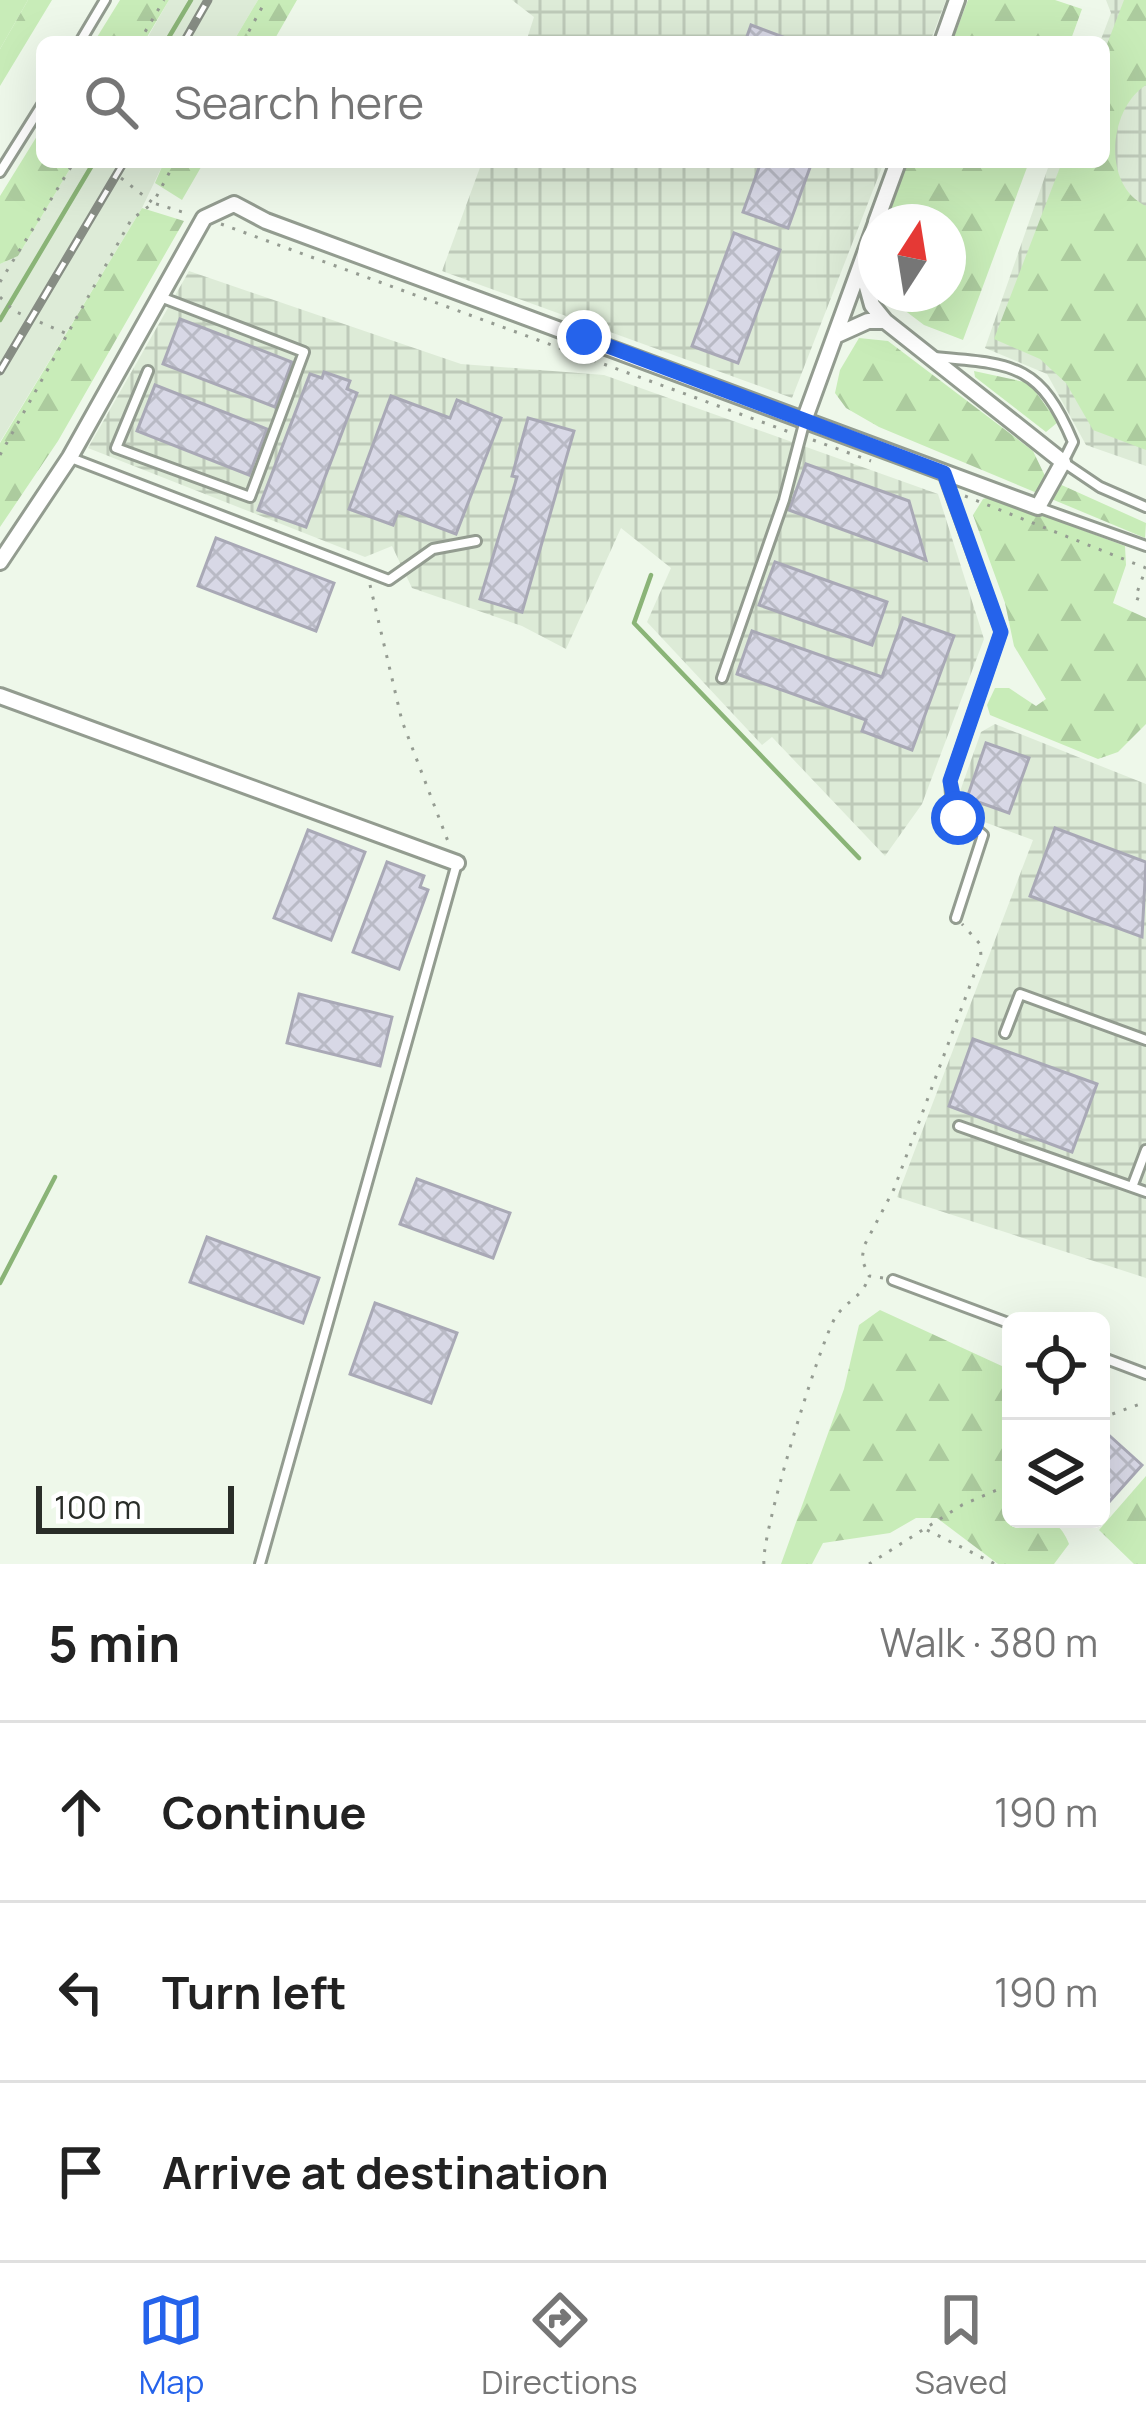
<!DOCTYPE html>
<meta charset="utf-8">
<style>
body{margin:0;font-family:Manrope,sans-serif;background:#f6f6f6;color:#222}
.controls{position:absolute;right:36px;bottom:36px;display:grid;overflow:hidden;border-radius:18px;box-shadow:0 12px 48px #0002}
.controls button{width:108px;height:108px;display:grid;place-items:center;padding:0;border:0;border-bottom:3px solid #e0e0e0;background:#fff;color:#222;font:60px sans-serif}
.compass{position:absolute;left:858px;top:204px;width:108px;height:108px;border-radius:50%;background:#fff;box-shadow:0 12px 48px #0002;rotate:12deg}
.scale{position:absolute;left:36px;bottom:30px;width:198px;box-sizing:border-box;padding-left:12px;border:6px solid #292d28;border-top:0;font-size:33px;line-height:42px;white-space:nowrap;color:#292d28;-webkit-text-stroke:9px #fff;paint-order:stroke}
.stop{position:absolute;width:36px;height:36px;margin:-27px;border:9px solid #2563eb;border-radius:50%;background:#fff}
.stop.end{background:#2563eb;border-color:#fff;box-shadow:0 3px 12px #0008}
.list{margin:0;padding:0;list-style:none}
h2{display:flex;justify-content:space-between;align-items:center;height:156px;margin:0;padding:0 48px;font-size:51px}
h2 small{font-size:39px;font-weight:400;color:#767676}
.list li{display:grid;grid-template-columns:78px 1fr auto;gap:36px;align-items:center;box-sizing:border-box;height:180px;padding:0 48px;border-top:3px solid #e0e0e0}
.list b{display:block;font-size:45px;white-space:nowrap}
.list em{font-size:39px;font-style:normal;color:#767676}
.icon{flex:none;width:66px;height:66px;fill:none;stroke:currentColor;stroke-width:2;stroke-linecap:round;stroke-linejoin:round}
.map{position:relative;flex:none;width:1146px;height:1564px;overflow:hidden}
.search{position:absolute;background:#fff;box-shadow:0 12px 48px #0002;left:36px;right:36px;top:36px;height:132px;display:flex;align-items:center;gap:30px;box-sizing:border-box;padding:0 42px;border-radius:18px;color:#767676;font-size:45px}
.sheet{height:696px;background:#fff}
nav{display:flex;justify-content:space-around;align-items:center;box-sizing:border-box;height:168px;border-top:3px solid #e0e0e0;background:#fff;font-size:33px;color:#767676}
nav a{display:grid;justify-items:center;gap:6px}
nav .on{color:#2563eb}
.map>svg:first-child{display:block}
</style>
<div class="map">
<svg width="1146" height="1564" viewBox="0 0 1146 1564">
<defs>
<pattern id="industrial-grid" width="8" height="8" patternUnits="userSpaceOnUse" patternTransform="scale(3)"><rect width="8" height="8" fill="#ddebd7"/><path d="M0 4h8M4 0v8" fill="none" stroke="#becab9"/></pattern>
<pattern id="forest-firs" width="22" height="20" patternUnits="userSpaceOnUse" patternTransform="scale(3)"><rect width="22" height="20" fill="#c8ecb8"/><path d="M5 1l3.5 6h-7zM16 11l3.5 6h-7z" fill="#accb9e"/></pattern>
<pattern id="building-cross-hatch" width="8" height="8" patternUnits="userSpaceOnUse" patternTransform="scale(3)"><rect width="8" height="8" fill="#d8d8e6"/><path d="M0 0l8 8M0 8l8-8" fill="none" stroke="#b9bac5"/></pattern>
</defs>
<rect width="100%" height="100%" fill="#eef8ea"/>
<path fill="#ddebd7" d="M169 0H258L233 42H145Z
M74 162H164L142 208 0 442V264L18 256Z"/>
<path fill="url(#industrial-grid)" d="M512 0H946L930 42H526L534 17Z
M1106 0H1146V466L1086 445 1047 374 985 348 1050 162H1104L1100 42 1111 13Z
M482 162H884L792 398 442 271Z
M189 271 461 364 604 375 938 494 984 639 922 804 885 856 772 737 762 745 647 622 671 568 621 528 566 649 522 626 412 588 392 546 365 557 88 448Z
M995 724 1146 784V1278L897 1197 1033 840 960 813 957 800 981 732Z"/>
<path fill="#c8ecb8" d="M0 0H28L0 49Z"/>
<path fill="url(#forest-firs)" d="M28 0H52L0 86V49Z
M120 0H169L144 42H94Z
M258 0H297L273 42H233Z
M968 0H1055L1082 9 1070 42H952Z
M1124 0H1146V85C1109 108 1101 185 1146 206V450L1093 430 1066 383 1040 359 994 339 1062 162H1104V52Z
M42 128V162H74L18 256 0 264V196Z
M164 162H204L182 200 155 183Z
M908 162H1029L963 340 924 325 883 294H948V222H886Z
M142 208 184 221 58 441 0 527V443Z
M859 338 888 341 1033 451 1046 478 1146 523 1145 538 879 427 846 408 835 393 840 370Z
M974 371 1029 383 1058 422 1046 432 975 377Z
M992 496 1125 546 1126 565 1113 603 1146 618V724L1118 752 1098 759 990 715 987 705 995 688H1009L1036 706 1046 699 1014 646 1005 603 973 515 983 499Z
M880 1310 1004 1367 1011 1393V1519C1041 1519 1057 1514 1069 1544L1054 1564H998L937 1518H916L890 1533 823 1543 812 1564H781L844 1389 859 1325Z
M1146 1476V1564H1134L1099 1530Z"/>
<g fill="none" stroke-linecap="round" stroke-linejoin="round">
<path stroke="#8ab477" stroke-width="4.5" d="M166 42 191 0
M0 320 94 162
M651 575 634 623 859 858
M0 1283 55 1177"/>
</g>
<path fill="url(#building-cross-hatch)" stroke="#a9a9b6" stroke-width="3" d="M751 25 794 41 793 42H745Z
M761 162H812L788 228 743 212Z
M734 233 780 250 738 363 692 346Z
M180 319 292 362 275 407 163 364Z
M324 372 350 381 347 389 357 393 306 527 258 510 310 374 322 378Z
M155 385 267 429 249 475 137 431Z
M391 396 450 418 457 400 501 418 456 534 398 512 393 525 349 509Z
M528 418 574 431 522 612 480 599 517 477 512 476Z
M806 464 909 501 926 560 789 510Z
M216 538 334 583 316 631 198 586Z
M775 562 887 602 872 645 759 605Z
M903 618 954 636 912 750 862 731 866 720 737 674 752 631 882 677Z
M986 743 1029 758 1009 813 967 798Z
M1055 828 1146 862 1142 937 1030 896Z
M308 830 365 852 331 940 274 918Z
M387 862 424 876 420 887 428 890 399 969 353 952Z
M299 994 392 1017 380 1066 287 1043Z
M973 1039 1097 1084 1072 1152 949 1106Z
M417 1179 510 1213 493 1258 400 1224Z
M207 1237 319 1278 303 1323 190 1282Z
M375 1303 457 1333 431 1403 350 1374Z
M1101 1428 1142 1465 1110 1501 1101 1493Z"/>
<g fill="none" stroke-linecap="round" stroke-linejoin="round">
<g stroke="#939c90" stroke-width="14">
<path id="lane" d="M80 42 105 0
M0 172 42 105
M933 357C1013 364 1040 363 1073 442L1063 462 1100 487 1146 507
M148 371 116 448 250 497 304 352 163 298
M71 458 389 580 433 549 476 541
M943 473 1001 632 950 781 952 809 983 835 956 918
M1040 508 1146 546
M722 678 784 500 805 420
M1005 1033 1020 994 1146 1040
M959 1126 1146 1192
M1132 1187 1146 1150
M893 1280 1011 1324
M1101 1357 1146 1374
M260 1564 457 863"/>
</g>
<g stroke="#939c90" stroke-width="20">
<path id="street" d="M942 42 957 0
M876 222 898 162
M837 335 868 321H885
M805 418 876 223
M0 562 70 457 204 218 234 204 266 221 1038 507 1063 462 885 321 872 305 861 265
M0 696 457 863"/>
</g>
<path stroke="#959c92" stroke-width="3" stroke-dasharray="3 9" stroke-linecap="butt" d="M139 42 164 0
M243 42 266 0
M121 178 153 203 175 162
M221 224 792 433
M0 282 74 162
M0 297 14 311 65 333
M813 440 871 461
M0 455 131 220 153 203 189 214
M965 496 1146 568 1135 598 1146 602
M370 585 402 721 449 844
M883 1278 869 1276 862 1260 864 1246 894 1189 981 956 980 944 962 924
M1101 1418 1146 1402
M927 1530 995 1564
M764 1564C760 1537 819 1345 835 1318 846 1300 863 1298 869 1276
M869 1564 962 1505 1011 1484"/>
<use href="#lane" stroke="#fff" stroke-width="8"/>
<use href="#street" stroke="#fff" stroke-width="14"/>
<g stroke="#878d84" stroke-width="9">
<path id="rail" d="M184 42 208 0
M0 371 124 162"/>
</g>
<use href="#rail" stroke="#fff" stroke-width="4.5" stroke-dasharray="14" stroke-linecap="butt"/>
</g>
<g fill="none" stroke-linecap="round" stroke-linejoin="round">
<path stroke="#2563eb" stroke-width="15" d="M584 337 944 473 1001 632 950 781 958 818"/>
</g>
</svg>
<div class="controls">
<button><svg class="icon" aria-label="locate" viewBox="0 0 24 24"><circle cx="12" cy="12" r="6"/><path d="M12 2v4M12 18v4M2 12h4M18 12h4"/></svg></button>
<button><svg class="icon" aria-label="layers" viewBox="0 0 24 24"><path d="M12 4l9 5-9 5-9-5zM3 14l9 5 9-5"/></svg></button>
</div>
<svg class="compass" viewBox="-18 -18 36 36"><path d="M0-13l5 13h-10z" fill="#e53935"/><path d="M0 13l5-13h-10z" fill="#767676"/></svg>
<div class="scale">100 m</div>
<div class="stop" style="left:958px;top:818px"></div>
<div class="stop end" style="left:584px;top:337px"></div>
<div class="search"><svg class="icon" aria-label="search" viewBox="0 0 24 24"><circle cx="10" cy="10" r="6"/><path d="M15 15l6 6"/></svg>Search here</div>
</div>
<section class="sheet">
<h2>5 min<small>Walk · 380 m</small></h2>
<ul class="list">
<li><svg class="icon" aria-label="ahead" viewBox="0 0 24 24"><path d="M12 20V5M6 11l6-6 6 6"/></svg><div><b>Continue</b></div><em>190 m</em></li>
<li><svg class="icon" aria-label="left" viewBox="0 0 24 24"><path d="M17 20v-9H6M10 6l-5 5 5 5"/></svg><div><b>Turn left</b></div><em>190 m</em></li>
<li><svg class="icon" aria-label="arrive" viewBox="0 0 24 24"><path d="M6 21V4h12l-3 4 3 4H6"/></svg><div><b>Arrive at destination</b></div></li>
</ul>
</section>
<nav>
<a class="on"><svg class="icon" aria-label="map" viewBox="0 0 24 24"><path d="M3 6l6-2 6 2 6-2v14l-6 2-6-2-6 2zM9 4v14M15 6v14"/></svg>Map</a>
<a><svg class="icon" aria-label="directions" viewBox="0 0 24 24"><path d="M12 3l9 9-9 9-9-9zM9 14v-3h6M13 9l2 2-2 2"/></svg>Directions</a>
<a><svg class="icon" aria-label="saved" viewBox="0 0 24 24"><path d="M7 4h10v16l-5-4-5 4z"/></svg>Saved</a>
</nav>
